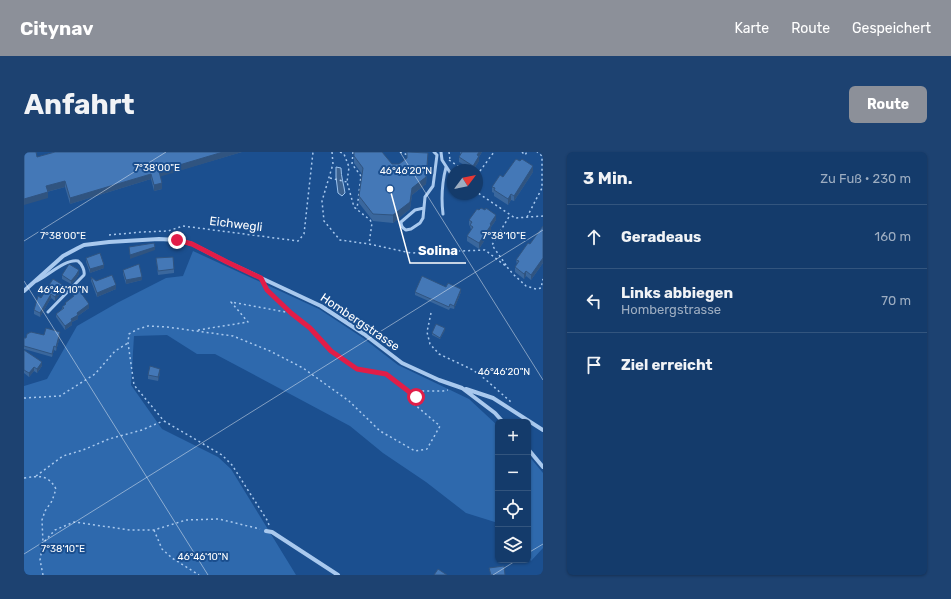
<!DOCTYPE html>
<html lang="de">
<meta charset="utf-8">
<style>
body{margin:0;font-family:Rubik,sans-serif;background:#1d4271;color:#f1f3f6}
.controls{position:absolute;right:12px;bottom:12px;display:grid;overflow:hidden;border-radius:6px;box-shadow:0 1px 3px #0004}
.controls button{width:36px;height:36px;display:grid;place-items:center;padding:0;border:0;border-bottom:1px solid #33557e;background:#143b6b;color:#f1f3f6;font:20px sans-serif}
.compass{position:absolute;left:423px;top:12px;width:36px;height:36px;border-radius:50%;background:#143b6b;box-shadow:0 1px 3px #0004;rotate:58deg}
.stop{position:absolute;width:12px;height:12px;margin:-9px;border:3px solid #e11d48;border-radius:50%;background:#fff}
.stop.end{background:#e11d48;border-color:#fff;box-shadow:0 1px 4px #0008}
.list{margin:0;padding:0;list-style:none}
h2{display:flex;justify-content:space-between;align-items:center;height:52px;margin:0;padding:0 16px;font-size:17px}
h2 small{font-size:13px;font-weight:400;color:#9dadc1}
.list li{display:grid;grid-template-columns:26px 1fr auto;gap:12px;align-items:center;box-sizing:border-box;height:64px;padding:0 16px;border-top:1px solid #33557e}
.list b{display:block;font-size:15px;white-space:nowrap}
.list p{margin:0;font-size:13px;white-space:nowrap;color:#9dadc1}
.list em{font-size:13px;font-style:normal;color:#9dadc1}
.icon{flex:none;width:22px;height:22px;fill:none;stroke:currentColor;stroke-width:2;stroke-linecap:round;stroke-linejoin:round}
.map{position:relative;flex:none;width:519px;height:423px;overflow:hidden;border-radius:6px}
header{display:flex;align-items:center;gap:24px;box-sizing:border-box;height:56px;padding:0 20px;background:#8c9099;color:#fff}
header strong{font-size:19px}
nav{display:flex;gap:22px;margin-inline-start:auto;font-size:14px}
.intro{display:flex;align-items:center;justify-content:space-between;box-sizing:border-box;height:96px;padding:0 24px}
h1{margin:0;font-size:28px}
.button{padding:10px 18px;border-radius:6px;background:#8c9099;color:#fff;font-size:14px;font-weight:700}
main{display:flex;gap:24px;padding:0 24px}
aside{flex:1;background:#143b6b;border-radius:6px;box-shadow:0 1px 3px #0004}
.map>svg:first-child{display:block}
</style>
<header>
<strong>Citynav</strong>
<nav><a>Karte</a><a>Route</a><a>Gespeichert</a></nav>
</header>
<div class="intro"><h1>Anfahrt</h1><a class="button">Route</a></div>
<main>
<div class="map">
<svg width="519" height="423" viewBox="0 0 519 423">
<rect width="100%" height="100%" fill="#1b4f8f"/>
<path fill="#2e69ad" d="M169 99 295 157 339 186 374 213 445 247 474 274V371L442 361 402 330 359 301 326 274 191 202H173L143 183 110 184 107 233 138 277 194 305 207 317 272 423H0V234L23 227 53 174 93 151 142 126 159 124Z
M504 303 519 321V396L507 409 504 404Z"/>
<path fill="#3c6290" stroke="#9cc4f0" d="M312 15 317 16C317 25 320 33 321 41L318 44 314 41 312 25Z"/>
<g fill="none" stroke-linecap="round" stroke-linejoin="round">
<path stroke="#a9c9ee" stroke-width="1.5" stroke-dasharray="2 3" stroke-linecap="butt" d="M308 0 309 12 298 49 300 69 316 88 345 92 387 101 461 98 483 115 489 122 502 134 512 137 517 136 519 127
M316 0 320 2 325 15 323 30 330 55 346 68 348 71 345 92
M329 0 328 12 337 24 333 57
M376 0 384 3
M425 0 426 8
M498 0 501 3 503 0
M425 8 440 18
M453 23 470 0
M306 26 323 30
M426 31 427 36 429 37
M453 37 454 41 491 66 519 64
M437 42 444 46 451 42
M503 65 518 36V4L513 0
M85 83 118 80 144 79 159 74 274 89 280 82 289 0
M482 113 468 93 486 63
M267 161 286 176 307 199 333 217 362 222 392 245
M407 161 403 180 406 192 415 202 449 218 461 227 487 250
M174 178 224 170 207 150 267 161 243 138 241 135
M0 246 36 244 71 222 91 199 104 191
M12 324 39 304 59 298 85 287 118 278 139 269
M0 326C15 324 24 322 32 337L28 349 21 359 18 368 19 391
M245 373 243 368 208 313 198 303 140 269 110 233 104 191 105 182 114 177 124 174 143 175 209 184 246 199 279 216 325 249 356 279 391 299 403 297 416 274 390 252 393 239H419L424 238
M130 378 138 397 148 406 175 423
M19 423 16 408 19 391 31 378 50 370 106 378H130L162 368 195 367 236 377"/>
<path stroke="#a9c9ee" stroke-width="3" d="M417 0 418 8 429 25
M400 56 391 58 377 70C377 75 379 76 382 78L387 77 396 71 399 66 401 45 409 34 413 3 410 0
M419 62C417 46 418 31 422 15
M13 129C25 123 41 107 54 109 58 112 61 119 60 123L24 160"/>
<path stroke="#a9c9ee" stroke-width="4" d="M0 139 39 104 54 96 60 93 85 90 135 87 153 88 168 92 203 110 297 154 340 182 378 211 415 228 438 236 471 261 479 270
M442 237 469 246 519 278
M504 297 519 315
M242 379 248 380 314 423"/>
</g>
<path fill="#3a679d" d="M31 0H218L136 24 138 37 130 39 127 27 46 52 41 35 23 40 24 46 13 5Z
M436 0H458L455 5V9L449 18 435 10V5L436 3Z
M330 4 368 12H375L383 6 404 8 402 32 388 43 386 57 369 71 349 69 335 51V44L338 22 330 11Z
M509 20 490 49 487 48 484 53 470 44V41L468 40V35L479 25Z
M445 68H472L467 75V78L455 97 443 89V84L447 78 446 74 445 73Z
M519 74V111L507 128 502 124 500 127 491 120V115L493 113 492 108 506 92Z
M62 106 80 116 66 121 62 110Z
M132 106 150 117V121L134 123Z
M99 118 118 128 102 132 99 122Z
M55 122 52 127 47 132 38 127V123Z
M67 125 72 129 92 137 73 145 67 129Z
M422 135 437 140 430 157 426 156 425 158 391 143V140Z
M39 137 31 149 27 146 16 165 10 162V158L17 146Z
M49 142 65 156 54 164V167L48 170V173L41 178 32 165V162L38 157V155L41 153V151L49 145Z
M421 178 416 187 408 183V181Z
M20 183 36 184 32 199 30 198 28 205 0 197V186H2Z
M0 198 18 214 13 221 10 219 5 225 0 221Z
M136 221 134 229 124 227V223Z"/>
<path fill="#305480" d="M199 0H218L135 25V19Z
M455 0H458L455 5V9L449 18V14L453 3Z
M404 1V8L402 32 388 43 386 57 369 71V63Z
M509 14V20L490 49V44Z
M127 22V27L46 52V46Z
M41 29V35L22 40V34Z
M138 31V37L130 39V33Z
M24 40V46L0 53V47Z
M487 42V48L484 53V47Z
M472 63V68L467 75V78L455 97V91L466 72Z
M131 95V98L106 107V103Z
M519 106V111L507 128V123Z
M80 113V116L66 121V117Z
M55 118V122L52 127 47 132V129Z
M502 119V124L500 127V122Z
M118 125V128L102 132V128Z
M39 133V137L31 149V145Z
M92 133V137L73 145V141Z
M437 137V140L430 157V154Z
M27 142V146L16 165V161Z
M65 152V156L54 164V167L48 170V173L41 178V174L53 161Z
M421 176V178L416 187V186Z
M36 180V184L32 199V195Z
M30 194V198L28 205V202Z
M18 210V214L13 221V217Z
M10 215V219L5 225V221Z
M136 217V221L134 229V225Z"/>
<path fill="#4478b7" stroke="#305480" d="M0 0H12L13 5 31 0H199L135 19 138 31 130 33 127 22 46 46 41 29 22 34 24 40 0 47Z
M330 0H358L368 12H375L383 6V0L404 1 402 25 388 36 386 50 369 63 349 62 335 44 339 16 330 4Z
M438 0H455L453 3 455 4 449 14 435 5Z
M492 7 496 9 498 7 509 14 490 44 487 42 484 47 470 38 471 36 468 35 476 23 479 25Z
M457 56 461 58 462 56 472 63 466 72 467 73 455 91 443 84 449 75 446 73 448 70 445 68 453 57 455 58Z
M519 74V106L507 123 502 119 500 122 491 115 495 109 492 108 504 91 506 92Z
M130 91 131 95 106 103 105 95Z
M76 101 80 113 66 117 62 106Z
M149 105 150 117 134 119 132 106Z
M45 112 55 118 52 123 47 129 38 123Z
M115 112 118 125 102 128 99 118Z
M88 123 92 133 73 141 67 125 72 129Z
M398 124 422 135 424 131 437 137 430 154 426 152 425 155 391 140Z
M29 127 39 133 31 145 27 142 16 161 10 158 14 144 17 146Z
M55 138 65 152 53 161 54 163 47 167 48 169 41 174 32 162 40 156 38 155 42 152 41 151 50 144 49 142Z
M412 172 421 176 416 186 408 181Z
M22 176 36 180 32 195 30 194 28 202 0 194V186H2L3 182 7 180 20 183Z
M0 198 18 210 13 217 10 215 5 221 0 218Z
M126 214 136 217 134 225 124 223Z
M480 414 481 423H467L465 416Z
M414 417 423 423H410Z"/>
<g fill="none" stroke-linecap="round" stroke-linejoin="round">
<path stroke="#e11d48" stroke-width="5" d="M153 88 168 92 203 110 237 126 243 138 267 161 286 176 307 199 333 217 362 222 392 245"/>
</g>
<path fill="none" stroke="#fff" stroke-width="1" stroke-opacity="0.45" d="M376 0 519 228M0 89 142 0M0 129 184 423M504 401 519 392M0 402 519 78M469 423 493 408"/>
<g text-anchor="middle" stroke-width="4" stroke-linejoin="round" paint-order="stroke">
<g font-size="12" fill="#fff" stroke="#1b4f8f">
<text transform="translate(212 72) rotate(7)" y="4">Eichwegli</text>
<text transform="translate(336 170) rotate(34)" y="4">Hombergstrasse</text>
</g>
</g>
<g font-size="10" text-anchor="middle" fill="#fff" stroke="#1b4f8f" stroke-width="4" stroke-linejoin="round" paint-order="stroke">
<text x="133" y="19">7°38'00"E</text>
<text x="382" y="22">46°46'20"N</text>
<text x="39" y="87">7°38'00"E</text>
<text x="480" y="87">7°38'10"E</text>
<text x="39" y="141">46°46'10"N</text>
<text x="480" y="223">46°46'20"N</text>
<text x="39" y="400">7°38'10"E</text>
<text x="179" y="408">46°46'10"N</text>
</g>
<path fill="none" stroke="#fff" stroke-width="1.5" d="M366 37L386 111H442"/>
<circle fill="#fff" stroke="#1b4f8f" stroke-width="1.5" cx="366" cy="37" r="4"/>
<g font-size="13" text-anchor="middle" font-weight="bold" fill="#fff" stroke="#1b4f8f" stroke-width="4" stroke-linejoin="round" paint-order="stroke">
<text x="414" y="103">Solina</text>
</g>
</svg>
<div class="controls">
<button>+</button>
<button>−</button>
<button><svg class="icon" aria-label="locate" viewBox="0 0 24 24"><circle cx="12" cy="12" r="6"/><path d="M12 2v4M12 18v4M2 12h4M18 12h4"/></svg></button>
<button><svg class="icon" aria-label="layers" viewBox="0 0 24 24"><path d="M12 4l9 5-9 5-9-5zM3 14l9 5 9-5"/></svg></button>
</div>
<svg class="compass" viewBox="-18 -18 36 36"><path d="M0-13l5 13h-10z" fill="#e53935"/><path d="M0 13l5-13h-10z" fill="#9dadc1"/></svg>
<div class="stop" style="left:392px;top:245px"></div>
<div class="stop end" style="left:153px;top:88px"></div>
</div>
<aside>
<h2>3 Min.<small>Zu Fuß · 230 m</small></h2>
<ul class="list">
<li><svg class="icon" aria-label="ahead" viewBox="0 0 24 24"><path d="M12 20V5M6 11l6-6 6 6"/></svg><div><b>Geradeaus</b></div><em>160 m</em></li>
<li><svg class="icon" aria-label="left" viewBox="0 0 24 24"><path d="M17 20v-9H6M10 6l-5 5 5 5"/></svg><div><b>Links abbiegen</b><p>Hombergstrasse</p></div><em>70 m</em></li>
<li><svg class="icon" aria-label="arrive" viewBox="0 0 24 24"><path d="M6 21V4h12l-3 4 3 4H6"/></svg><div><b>Ziel erreicht</b></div></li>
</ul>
</aside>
</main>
